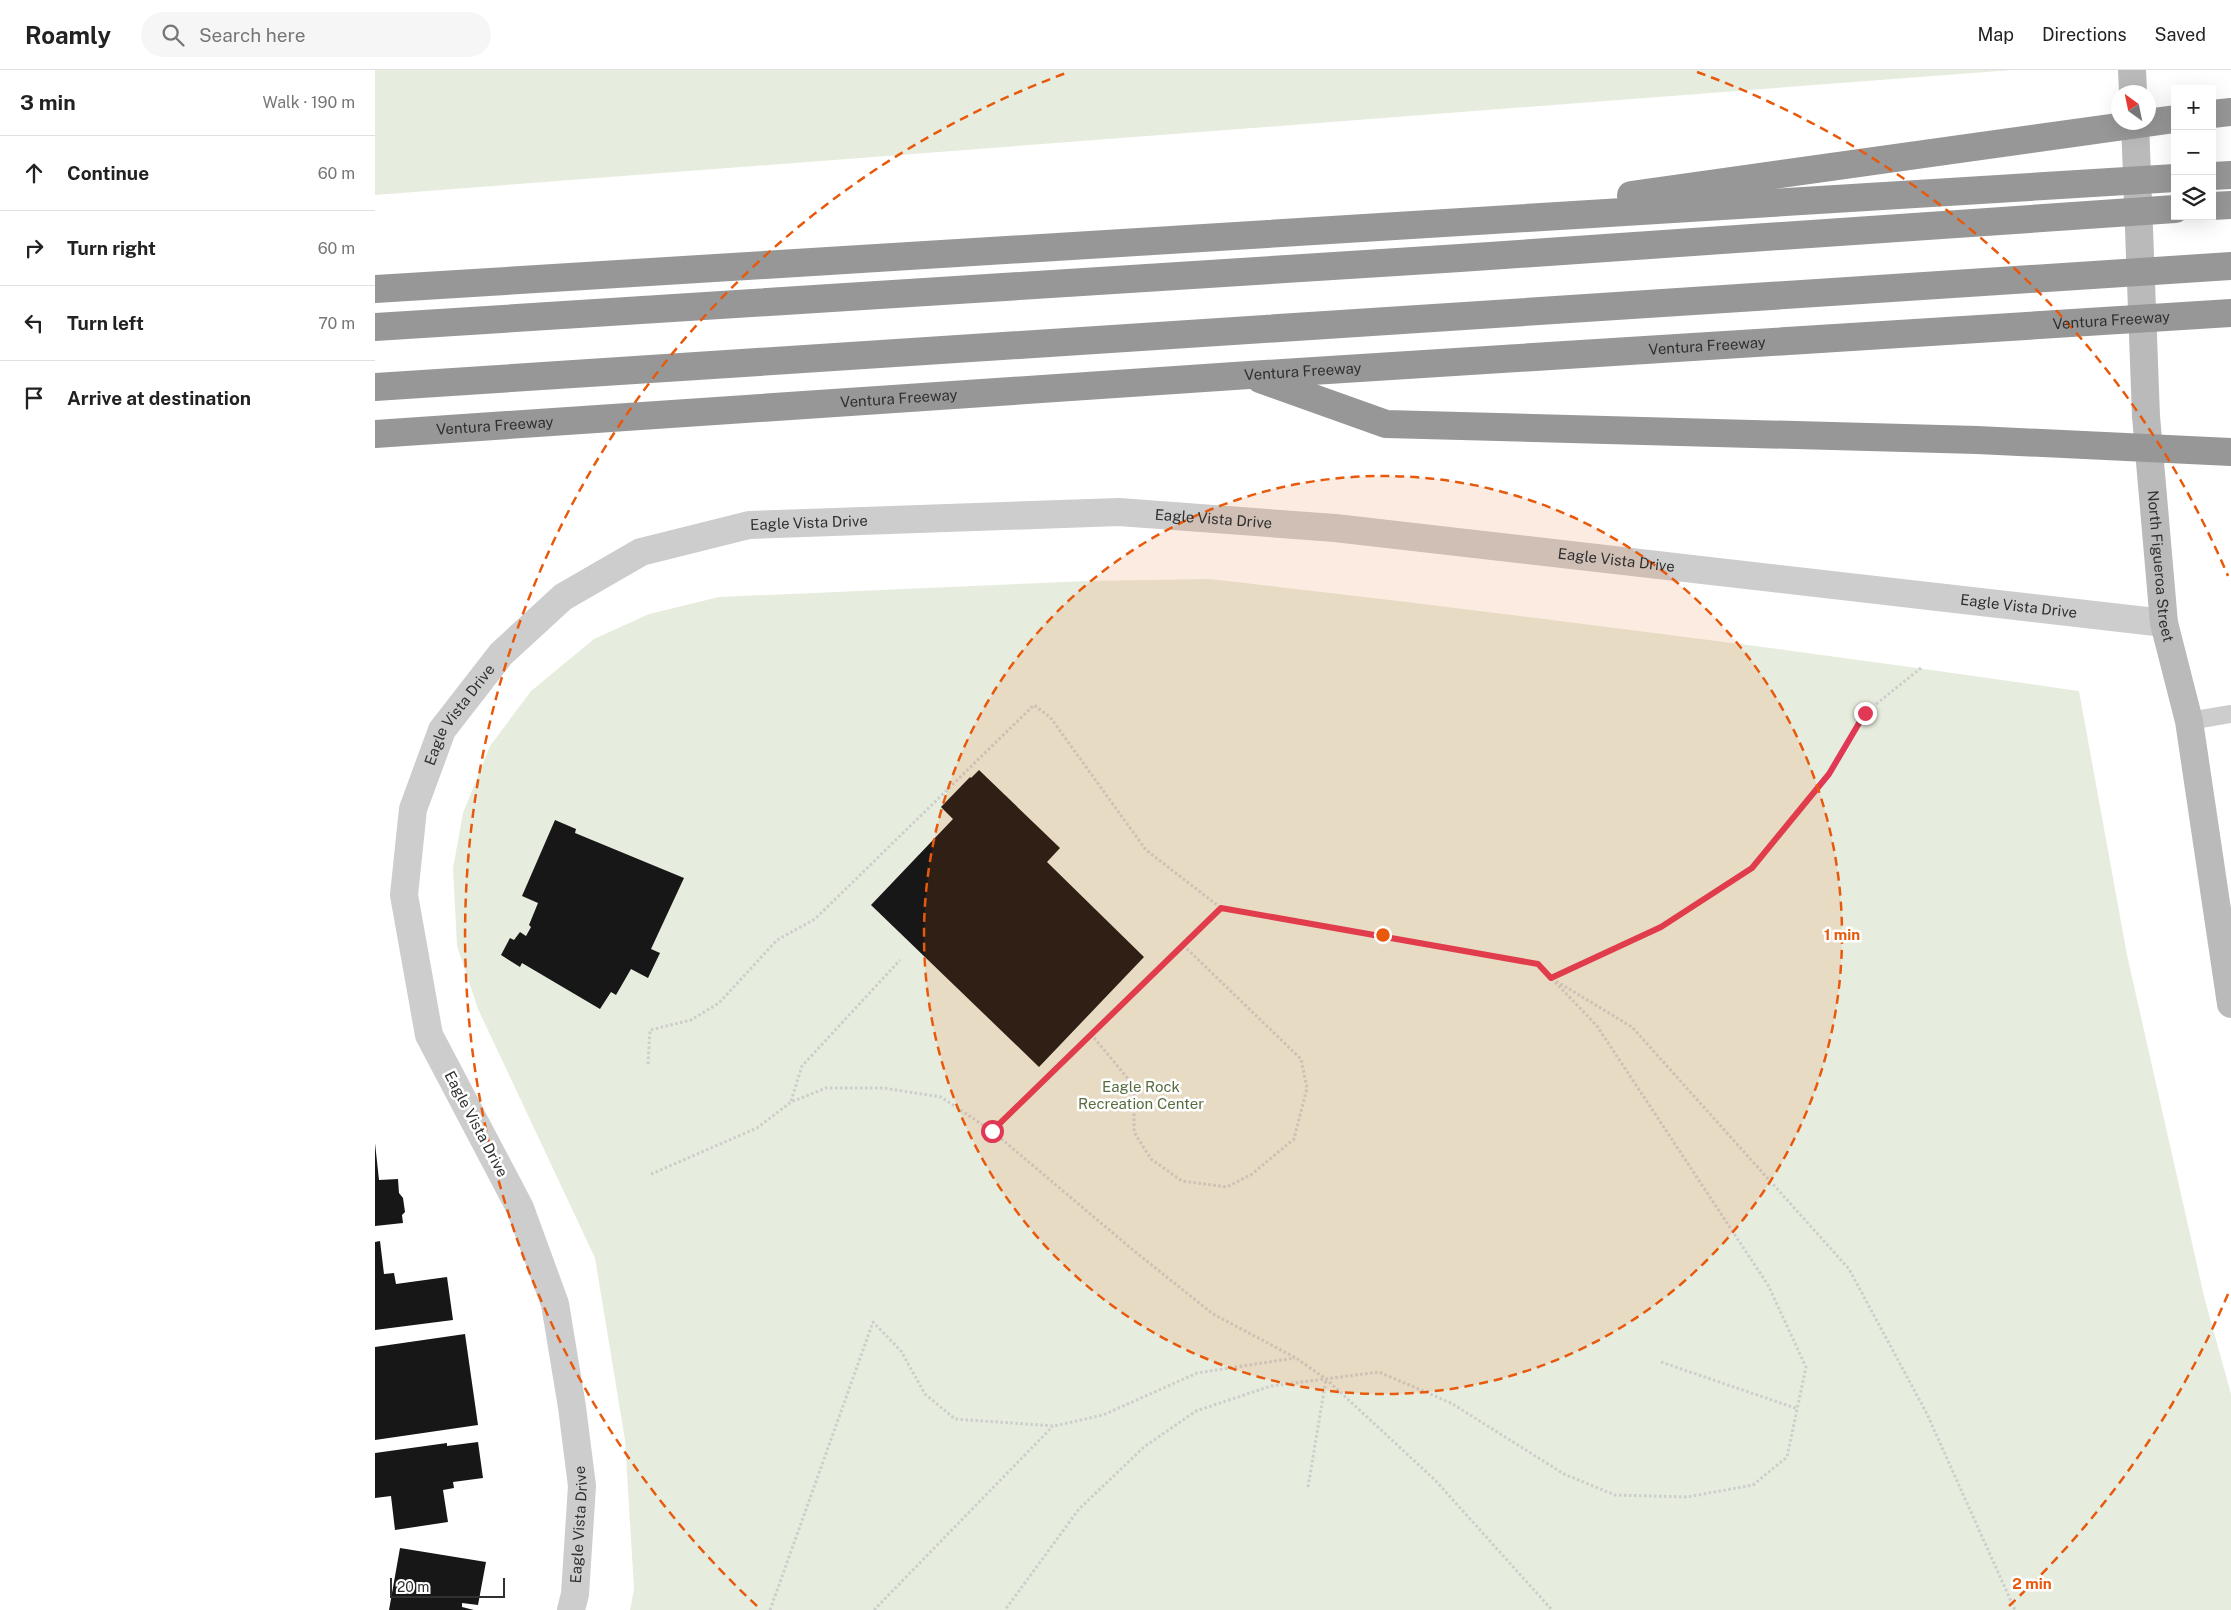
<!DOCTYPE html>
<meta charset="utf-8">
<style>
body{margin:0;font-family:"Public Sans",sans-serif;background:#f6f6f6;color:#222}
.controls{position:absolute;right:15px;top:15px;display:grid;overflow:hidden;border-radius:0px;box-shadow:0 5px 20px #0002}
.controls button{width:45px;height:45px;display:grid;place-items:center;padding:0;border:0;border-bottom:1px solid #e0e0e0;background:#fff;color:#222;font:25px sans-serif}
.compass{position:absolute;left:1736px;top:15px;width:45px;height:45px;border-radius:50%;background:#fff;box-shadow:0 5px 20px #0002;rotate:327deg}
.scale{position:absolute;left:15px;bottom:12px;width:115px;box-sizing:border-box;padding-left:5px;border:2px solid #303030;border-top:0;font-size:14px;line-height:18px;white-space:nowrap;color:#303030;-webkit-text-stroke:4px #fff;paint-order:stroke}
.stop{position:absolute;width:15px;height:15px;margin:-11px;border:4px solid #e13856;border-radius:50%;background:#fff}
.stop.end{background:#e13856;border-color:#fff;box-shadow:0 1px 5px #0008}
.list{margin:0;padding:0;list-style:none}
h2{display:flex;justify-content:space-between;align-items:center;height:65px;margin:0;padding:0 20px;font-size:21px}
h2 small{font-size:16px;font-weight:400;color:#767676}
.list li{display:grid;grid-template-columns:32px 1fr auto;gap:15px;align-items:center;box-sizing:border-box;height:75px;padding:0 20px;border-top:1px solid #e0e0e0}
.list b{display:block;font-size:19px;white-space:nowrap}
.list em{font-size:16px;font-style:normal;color:#767676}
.icon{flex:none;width:28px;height:28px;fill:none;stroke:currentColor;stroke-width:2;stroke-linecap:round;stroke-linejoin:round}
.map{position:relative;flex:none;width:1856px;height:1540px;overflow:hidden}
header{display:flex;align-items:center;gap:30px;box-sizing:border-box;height:70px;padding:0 25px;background:#fff;border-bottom:1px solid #e0e0e0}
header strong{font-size:24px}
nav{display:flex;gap:28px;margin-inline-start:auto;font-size:18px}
.search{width:350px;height:45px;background:#f6f6f6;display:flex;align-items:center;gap:12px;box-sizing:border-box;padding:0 18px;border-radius:28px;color:#767676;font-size:19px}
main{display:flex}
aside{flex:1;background:#fff}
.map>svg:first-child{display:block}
</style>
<header>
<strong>Roamly</strong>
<div class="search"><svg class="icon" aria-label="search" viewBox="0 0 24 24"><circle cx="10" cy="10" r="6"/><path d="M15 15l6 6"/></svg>Search here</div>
<nav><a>Map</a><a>Directions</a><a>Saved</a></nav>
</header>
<main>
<aside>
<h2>3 min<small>Walk · 190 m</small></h2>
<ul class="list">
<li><svg class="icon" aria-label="ahead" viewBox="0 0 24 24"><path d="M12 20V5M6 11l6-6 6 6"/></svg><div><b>Continue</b></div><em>60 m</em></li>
<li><svg class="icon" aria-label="right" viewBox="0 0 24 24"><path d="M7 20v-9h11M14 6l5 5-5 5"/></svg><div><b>Turn right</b></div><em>60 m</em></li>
<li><svg class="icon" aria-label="left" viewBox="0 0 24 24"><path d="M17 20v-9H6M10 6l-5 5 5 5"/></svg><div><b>Turn left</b></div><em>70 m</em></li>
<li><svg class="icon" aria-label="arrive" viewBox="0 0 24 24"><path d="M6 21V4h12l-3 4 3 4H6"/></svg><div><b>Arrive at destination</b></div></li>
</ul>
</aside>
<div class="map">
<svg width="1856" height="1540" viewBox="0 0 1856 1540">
<rect width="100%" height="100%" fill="#fff"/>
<path fill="#e7edde" d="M0 0H1637L0 125Z
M834 509C1124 542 1415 579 1704 621L1752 885 1829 1226 1856 1324V1540H255L259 1519 250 1370 220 1188 103 939 82 876 78 798 88 743 115 676 156 621 219 569 274 544 344 527 713 511Z"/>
<path fill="#171717" d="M604 700 685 778 672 792 769 887 664 997 496 835 578 749 566 737 595 707 596 708Z
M180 750 201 759 200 763 309 808 276 879 285 883 273 908 256 899 241 925 236 922 225 939 147 893 145 897 126 885 135 868 139 870 145 862 151 866 156 857 154 855 163 833 147 826Z
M0 1073 4 1110 23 1109 24 1123 28 1128 30 1142 27 1145 28 1153 0 1156Z
M5 1171 9 1204 19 1203 21 1214 72 1207 78 1250 0 1260V1172Z
M90 1264 103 1355 0 1370V1277Z
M103 1372 108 1408 78 1412 79 1418 68 1420 73 1452 20 1460 16 1426 0 1428V1383L72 1373V1376Z
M25 1478 111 1492 103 1535 87 1533V1537L99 1540H14Z"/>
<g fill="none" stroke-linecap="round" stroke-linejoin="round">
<path stroke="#cdcdcd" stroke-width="3" stroke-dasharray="2.5 2.5" stroke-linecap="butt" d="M1546 598 1490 643 1453 704 1377 798 1287 857 1176 908 1257 957 1474 1199 1552 1344 1640 1540
M716 964 759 1016V1062L776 1089 807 1111 852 1117 877 1104 919 1069 932 1018 926 989 808 875
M273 994 275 960 316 950 344 933 402 870 440 849 659 635 675 647 771 780 846 838 1163 894 1222 956 1393 1215 1431 1297 1412 1387 1378 1415 1312 1427 1240 1425 1189 1404 1076 1333 1004 1302 896 1316 821 1341 769 1377 704 1439 630 1540
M416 1031 427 996 525 890
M617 1061 846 838
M276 1104 382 1058 416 1032 451 1018H508L566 1027 617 1061 758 1180 838 1244 921 1288 951 1309 1060 1410 1177 1540
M1286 1292 1423 1339
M933 1417 951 1309
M395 1540 498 1252 526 1281 550 1324 580 1349 679 1356 728 1345 822 1303 920 1288
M499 1540 678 1356"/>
<path stroke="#cdcdcd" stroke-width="18" d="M1814 651 1856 644"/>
<path stroke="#cdcdcd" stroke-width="28" id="s1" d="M196 1540 200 1524 207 1416 197 1337 180 1234 145 1138 54 965 29 825 38 739 67 660 126 584 188 527 266 482 374 455 744 442 960 458 1789 553"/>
<g stroke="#bababa" stroke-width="28">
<path d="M1757 0 1758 22"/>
<path id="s2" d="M1760 52 1771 346 1789 553 1814 651 1856 934"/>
</g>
<g stroke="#979797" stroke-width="28">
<path d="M1837 44 1856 42"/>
<path d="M1837 106 1856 105"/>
<path d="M1256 125 1800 49"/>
<path d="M1837 136 1856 135"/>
<path d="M0 219 1800 108"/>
<path d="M0 257 1085 188 1800 139"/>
<path d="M885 309 1011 354 1602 370 1856 382"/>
<path d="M0 317 1856 196"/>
<path id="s3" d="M0 364 874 305 1856 243"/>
</g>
</g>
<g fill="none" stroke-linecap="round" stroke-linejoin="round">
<path stroke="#e13856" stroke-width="6" d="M617 1061 846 838 1163 894 1176 908 1286 857 1377 798 1454 704 1490 643"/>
</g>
<circle cx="1008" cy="865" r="459" fill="#e8590c" fill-opacity=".12"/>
<g fill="none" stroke="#e8590c" stroke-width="2.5" stroke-dasharray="9 6">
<circle cx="1008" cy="865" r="459"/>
<path d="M1853 1224A918 918 0 0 1 1634 1536M382 1536A918 918 0 0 1 694 2M1322 2A918 918 0 0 1 1853 506"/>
</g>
<g text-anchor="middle" stroke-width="5" stroke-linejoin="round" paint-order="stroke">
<g font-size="15" fill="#303030" stroke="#fff">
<text dy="5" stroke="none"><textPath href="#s3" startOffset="1740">Ventura Freeway</textPath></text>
<text dy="5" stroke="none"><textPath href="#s3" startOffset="1335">Ventura Freeway</textPath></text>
<text dy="5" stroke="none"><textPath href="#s3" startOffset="930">Ventura Freeway</textPath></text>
<text dy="5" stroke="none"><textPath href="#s3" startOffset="525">Ventura Freeway</textPath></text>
<text dy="5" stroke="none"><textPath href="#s3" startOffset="120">Ventura Freeway</textPath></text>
<text dy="5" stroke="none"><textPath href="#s1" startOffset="1766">Eagle Vista Drive</textPath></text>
<text dy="5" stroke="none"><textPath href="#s1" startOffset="1361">Eagle Vista Drive</textPath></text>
<text dy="5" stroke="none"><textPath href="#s1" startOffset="2171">Eagle Vista Drive</textPath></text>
<text dy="5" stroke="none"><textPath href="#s2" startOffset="445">North Figueroa Street</textPath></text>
<text dy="5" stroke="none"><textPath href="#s1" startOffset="2576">Eagle Vista Drive</textPath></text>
<text dy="5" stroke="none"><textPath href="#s1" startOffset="941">Eagle Vista Drive</textPath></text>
<text transform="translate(101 1054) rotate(62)" y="5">Eagle Vista Drive</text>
<text dy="5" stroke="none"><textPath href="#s1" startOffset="86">Eagle Vista Drive</textPath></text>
</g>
<g font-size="15" fill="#586b3e" stroke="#fff">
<text x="766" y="1022">Eagle Rock<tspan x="766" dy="17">Recreation Center</tspan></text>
</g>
</g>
<circle cx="1008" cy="865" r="8" fill="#e8590c" stroke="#fff" stroke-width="2.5"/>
<g font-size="15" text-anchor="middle" font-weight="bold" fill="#e8590c" stroke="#fff" stroke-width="5" stroke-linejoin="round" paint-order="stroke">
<text x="1467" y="870">1 min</text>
<text x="1657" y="1519">2 min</text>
</g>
</svg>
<div class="controls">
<button>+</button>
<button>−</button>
<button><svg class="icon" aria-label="layers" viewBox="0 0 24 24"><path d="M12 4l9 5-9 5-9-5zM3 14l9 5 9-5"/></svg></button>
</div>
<svg class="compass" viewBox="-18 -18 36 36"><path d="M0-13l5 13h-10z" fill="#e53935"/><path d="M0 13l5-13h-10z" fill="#767676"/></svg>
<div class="scale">20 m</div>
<div class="stop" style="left:617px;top:1061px"></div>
<div class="stop end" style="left:1490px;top:643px"></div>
</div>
</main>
